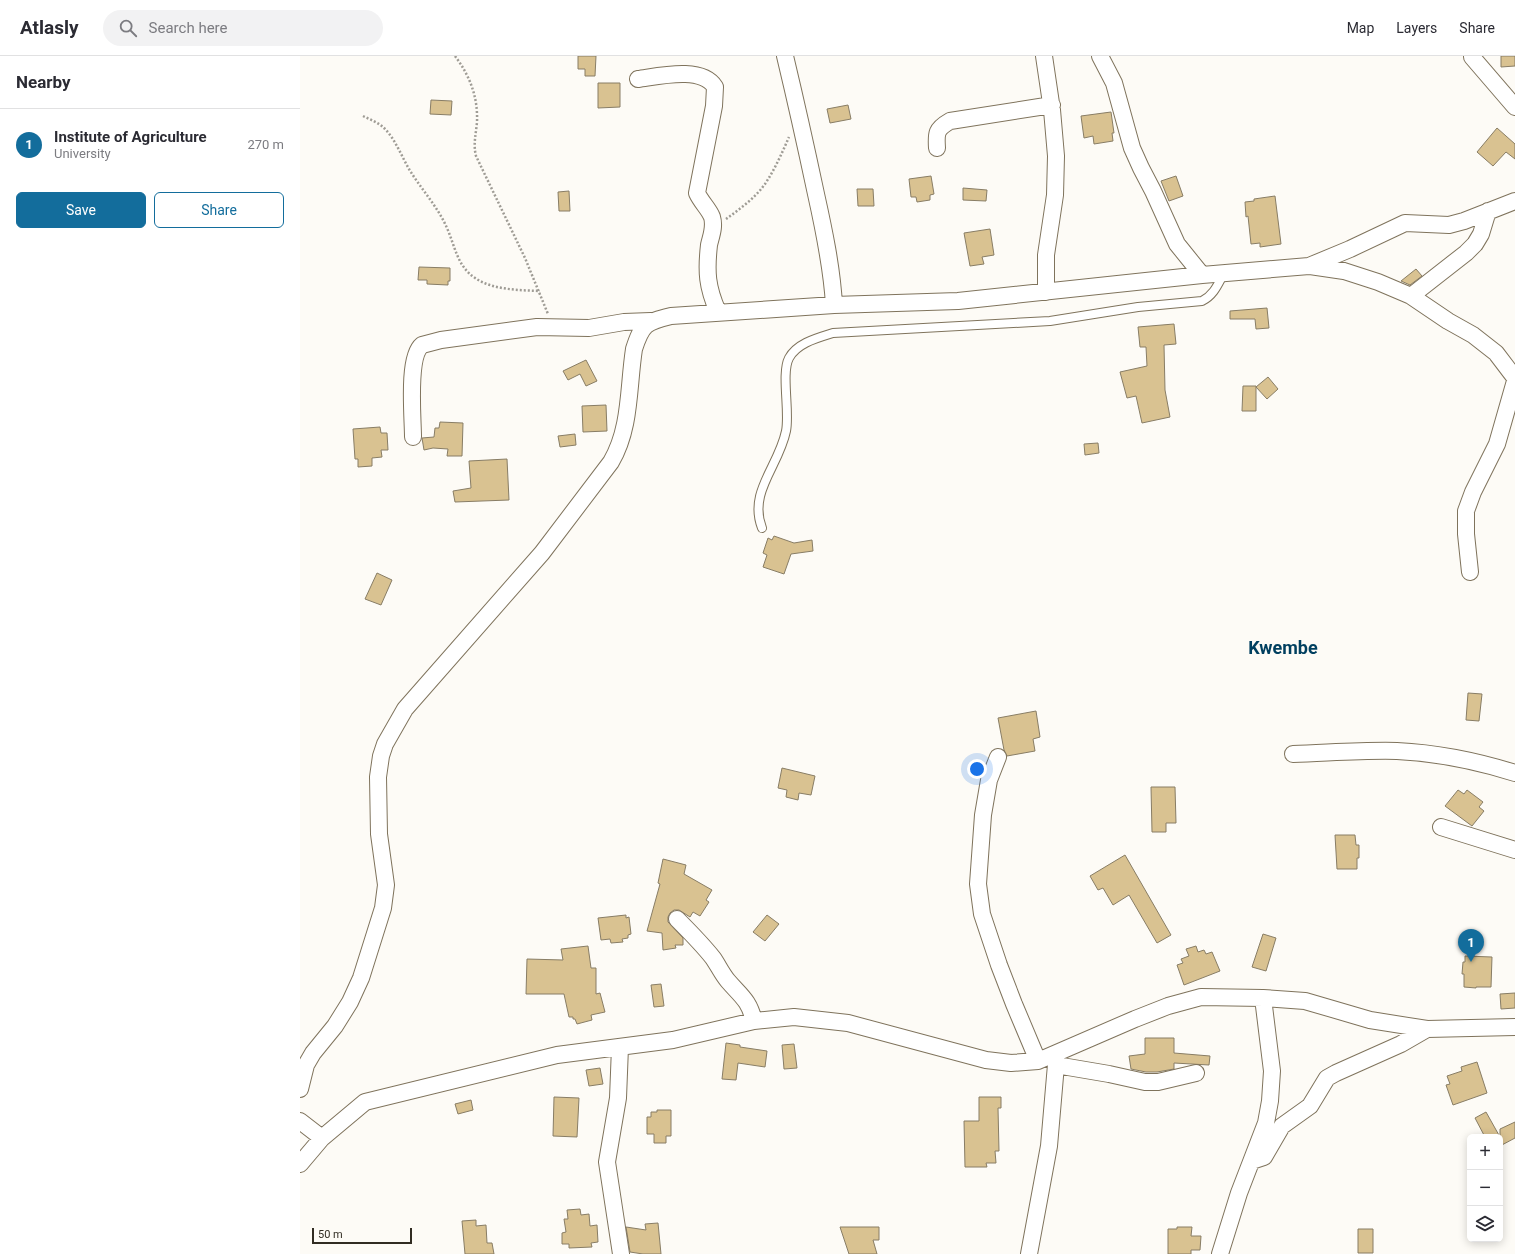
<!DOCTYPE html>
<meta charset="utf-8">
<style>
body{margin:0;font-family:Roboto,sans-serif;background:#f2f2f3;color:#2b2b33}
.controls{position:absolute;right:12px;bottom:12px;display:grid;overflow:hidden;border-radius:6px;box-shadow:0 2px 10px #0003}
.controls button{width:36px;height:36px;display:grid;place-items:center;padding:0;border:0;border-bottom:1px solid #e1e1e2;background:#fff;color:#2b2b33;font:20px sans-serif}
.scale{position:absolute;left:12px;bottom:10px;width:100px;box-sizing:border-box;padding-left:4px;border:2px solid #312c22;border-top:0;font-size:11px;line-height:14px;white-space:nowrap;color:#312c22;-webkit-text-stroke:3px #fdfbf6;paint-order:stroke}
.you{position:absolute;left:677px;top:713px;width:14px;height:14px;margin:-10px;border:3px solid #fff;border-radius:50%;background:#1a73e8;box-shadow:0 0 0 6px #1a73e833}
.badge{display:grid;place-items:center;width:26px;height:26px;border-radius:50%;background:#136d9c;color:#fff;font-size:13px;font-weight:700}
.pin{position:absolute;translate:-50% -33px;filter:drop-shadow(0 1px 2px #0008)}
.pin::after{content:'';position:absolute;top:21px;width:14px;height:12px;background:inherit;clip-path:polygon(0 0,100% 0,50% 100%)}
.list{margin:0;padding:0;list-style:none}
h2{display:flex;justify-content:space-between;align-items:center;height:52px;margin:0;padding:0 16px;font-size:17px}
h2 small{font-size:13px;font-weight:400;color:#7c7c81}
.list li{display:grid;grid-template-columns:26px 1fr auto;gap:12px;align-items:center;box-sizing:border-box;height:72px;padding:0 16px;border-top:1px solid #e1e1e2}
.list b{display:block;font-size:15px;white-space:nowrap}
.list p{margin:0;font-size:13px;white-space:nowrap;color:#7c7c81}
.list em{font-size:13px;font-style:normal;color:#7c7c81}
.actions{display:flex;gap:8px;padding:12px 16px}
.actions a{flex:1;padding:9px 0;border:1px solid #136d9c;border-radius:6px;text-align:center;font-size:14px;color:#136d9c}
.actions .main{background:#136d9c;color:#fff}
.icon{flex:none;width:22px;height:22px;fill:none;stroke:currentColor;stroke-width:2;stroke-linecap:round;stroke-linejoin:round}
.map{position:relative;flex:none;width:1215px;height:1198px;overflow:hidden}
header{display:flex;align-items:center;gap:24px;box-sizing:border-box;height:56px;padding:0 20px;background:#fff;border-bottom:1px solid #e1e1e2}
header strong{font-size:19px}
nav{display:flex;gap:22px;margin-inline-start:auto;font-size:14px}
.search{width:280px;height:36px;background:#f2f2f3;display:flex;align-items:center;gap:10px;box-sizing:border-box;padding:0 14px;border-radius:22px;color:#7c7c81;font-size:15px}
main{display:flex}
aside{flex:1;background:#fff}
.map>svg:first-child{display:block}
</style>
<header>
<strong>Atlasly</strong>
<div class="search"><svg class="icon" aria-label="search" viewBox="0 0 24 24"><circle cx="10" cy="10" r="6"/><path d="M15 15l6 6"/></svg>Search here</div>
<nav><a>Map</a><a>Layers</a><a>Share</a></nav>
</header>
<main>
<aside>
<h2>Nearby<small></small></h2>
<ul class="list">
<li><span class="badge">1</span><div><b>Institute of Agriculture</b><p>University</p></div><em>270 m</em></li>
</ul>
<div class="actions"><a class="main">Save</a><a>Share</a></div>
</aside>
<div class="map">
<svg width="1215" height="1198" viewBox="0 0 1215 1198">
<rect width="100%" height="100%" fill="#fdfbf6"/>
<path fill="#d9c291" stroke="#887d65" d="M278 0H296L295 20H285V13H278Z
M1201 0H1215V10L1201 11Z
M298 27H320V51L298 52Z
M131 44 152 45 151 59 130 58Z
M548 49 551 63 530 67 527 53Z
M811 56 814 77H812L813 85 794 88 793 80 784 82 781 60Z
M1197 72 1215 88V103L1206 96 1193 110 1177 96Z
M631 120 634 138 630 139V144L617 146 616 141H611L609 123Z
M876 120 883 140 869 145 861 125Z
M663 132 687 134 686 145 663 144Z
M557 133H573L574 150H558Z
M269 135 270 155H259L258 136Z
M975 140 981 188 960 191V187L951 188 948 160 946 161 945 146 954 145V143Z
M690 173 694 199 682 201 684 208 670 210 664 177Z
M119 211 150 212V225H148V229L127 228V224H118Z
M1116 213 1122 220 1110 229 1101 225Z
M967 252 969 272 956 273 955 263H930V255Z
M874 268 876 288 864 289 865 334 870 361 842 367 836 340 827 342 820 316 847 310 846 291H840L838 271Z
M286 304 297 325 286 330 280 318 268 324 263 315Z
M968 321 978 333 967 343 956 331Z
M943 330H956V355H942Z
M306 349 307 375 283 376 282 350Z
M140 366 163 367 162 400H147L148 393 133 392 124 394 122 382 134 381 135 372H139Z
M80 371 81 377H87L88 394H81L82 401 72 402V410L58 411V403H55L53 373Z
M275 378 276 389 260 391 258 380Z
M798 387 799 397 785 399 784 388Z
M207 403 209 444 155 446 153 435 171 432 169 405Z
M474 480 494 487 512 484 513 495 491 498 484 518 463 511 467 499 463 497 468 482 472 484Z
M77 517 92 524 81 549 65 543Z
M1168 637 1182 638 1179 665 1166 664Z
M736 655 740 681 733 683 735 695 707 700 704 694 698 662Z
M482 712 515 720 511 739 499 737 498 744 486 741 487 734 478 732Z
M851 731H875L876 767H866V776H852Z
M1158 734 1164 738 1167 734 1183 746 1179 751 1184 755 1172 770 1145 750Z
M1035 779H1055L1056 789H1059V802H1057V813H1037Z
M825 799 871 879 857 887 829 839 813 849 803 832 798 834 790 820Z
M363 803 386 809 384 818 412 834 406 844 409 846 400 860 393 856 390 861 379 854H374L370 857 368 861V866L383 882V889H375L376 892 363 894 362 877 347 875 360 828 358 827Z
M326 859V862L329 861 331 878 328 879V882L322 883 323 886 311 887 310 883 301 884 298 862Z
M467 859 479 868 465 885 453 876Z
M963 878 976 882 966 915 952 911Z
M288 890 291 912H296V938L300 937 305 956 291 959 292 964 277 968 275 963H273V961H269L264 938H226L227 903 263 904 261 893Z
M896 890 898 896 904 894 906 898 912 896 920 915 884 929 877 909 883 907 881 903 889 900 886 893Z
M1165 900 1192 901 1191 931H1176V932L1164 931V918H1162L1163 906H1165Z
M361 928 364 950 354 951 351 929Z
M1215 937V952L1201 953 1200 938Z
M845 982H874V997L910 1000 909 1009 874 1007V1013L857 1016H846L831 1013 829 1000 845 998Z
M426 987 440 989V991L467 995 465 1011 438 1007 436 1024 422 1023Z
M494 988 497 1012 484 1013 482 989Z
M1177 1006 1187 1037 1153 1049 1146 1029 1150 1028 1147 1020 1162 1015 1161 1011Z
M300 1012 303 1028 289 1030 286 1014Z
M254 1041 279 1042 277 1081 253 1080Z
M679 1041H701V1052H698L699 1095H695L696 1107H686L687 1111H665L664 1065H679Z
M171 1044 173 1054 158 1058 155 1048Z
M357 1054H371V1080H366V1087H354V1078H347V1061H351V1056H357Z
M1186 1056 1200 1081H1185L1175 1062Z
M1215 1066V1082L1200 1090V1073Z
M280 1153 281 1159 289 1158 290 1170 297 1169 298 1186 291 1187 292 1191 269 1192V1188H262V1177L266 1176 264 1163H268L267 1154Z
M176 1164V1170L186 1169 187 1187H192L194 1198H165L162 1165Z
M358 1167 361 1198H343L330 1196 326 1171 346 1174 345 1168Z
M540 1171H579V1184H573L577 1198H549Z
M877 1171H892L891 1180H901L900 1194H891V1198H868V1173H877Z
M1058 1173H1073V1197H1058Z"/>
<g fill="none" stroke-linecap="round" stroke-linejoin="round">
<g stroke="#7f735c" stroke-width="10">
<path id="lane" d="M462 472C448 436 479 410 486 375 490 356 481 317 489 302 497 287 517 282 533 277L750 265 838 251 902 245C914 239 918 228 924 217"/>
</g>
<g stroke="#7f735c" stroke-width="18">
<path id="street" d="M485 0C496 46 506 91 516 138 524 174 532 212 534 249
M744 0 752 54 756 100 755 139 746 199V236
M800 0 814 27 832 92 841 112 853 135 877 188 902 219
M1172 1 1215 51
M338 23C360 20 402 10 415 31L414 50 397 137C401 146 409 153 412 161 415 171 411 180 409 189 406 216 407 231 418 256
M637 92C636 77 636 73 650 65L752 49
M1010 210 1044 215 1078 226 1111 240 1148 265 1173 279 1196 297 1215 322
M1111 240 1166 197 1175 188 1181 178 1188 155
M113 381C113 362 107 301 122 289L141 284 237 271 289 272 324 266 351 265
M1170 516 1166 478V455L1173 436 1197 388 1215 325
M993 698C1027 697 1064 694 1097 695 1137 697 1177 705 1215 717
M698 701 689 724 683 759 678 828 682 858 699 909 714 948 738 1005
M1141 771 1215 794
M377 863C390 876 402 888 413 902 418 909 422 918 428 925 441 940 449 944 454 965
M320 991 318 1042 307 1106 321 1198
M756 1009 809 1018 845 1026H858L896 1017
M0 1033 6 1009 13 997 35 970 50 946 61 922 83 852 86 829 79 778 78 721 81 700 85 688 105 653 242 497 311 406C331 372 328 332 334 293 342 268 346 266 371 260L534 249 658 245 902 219 1009 210 1050 193 1105 167 1149 169 1164 165 1215 145
M0 1065 22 1082
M952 1105 964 1101 982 1070 1010 1050 1027 1022 1036 1017 1101 988 1127 973
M0 1108 22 1082 65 1046 257 999 373 984 454 965 494 961 548 967 686 1004 711 1007 738 1005 835 963 868 950 901 941 963 942 1005 945 1070 964 1127 973 1215 971
M729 1198 749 1090 757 997
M920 1198 939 1137 966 1067 970 1045 972 1015 963 942"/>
</g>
<path stroke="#9f9c95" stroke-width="2.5" stroke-dasharray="2 2" stroke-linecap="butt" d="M155 0C170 20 178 41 177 66 176 78 173 88 176 100L225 202 248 258
M63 60C71 64 80 67 86 74 96 85 102 101 109 113 121 133 138 151 147 172 155 190 157 210 175 222 193 234 218 234 240 235
M426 163C440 153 455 142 465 128 475 113 482 97 489 81"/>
<use href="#lane" stroke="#fff" stroke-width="8"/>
<use href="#street" stroke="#fff" stroke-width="16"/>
</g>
<g text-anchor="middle" stroke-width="4" stroke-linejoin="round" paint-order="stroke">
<g font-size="18" font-weight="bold" fill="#003f5f" stroke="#fdfbf6">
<text x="983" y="598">Kwembe</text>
</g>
</g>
</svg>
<div class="controls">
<button>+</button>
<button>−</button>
<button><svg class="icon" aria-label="layers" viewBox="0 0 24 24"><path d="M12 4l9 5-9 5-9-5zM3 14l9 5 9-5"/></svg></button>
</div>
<div class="scale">50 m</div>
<div class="you"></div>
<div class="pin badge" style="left:1171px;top:906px">1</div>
</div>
</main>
